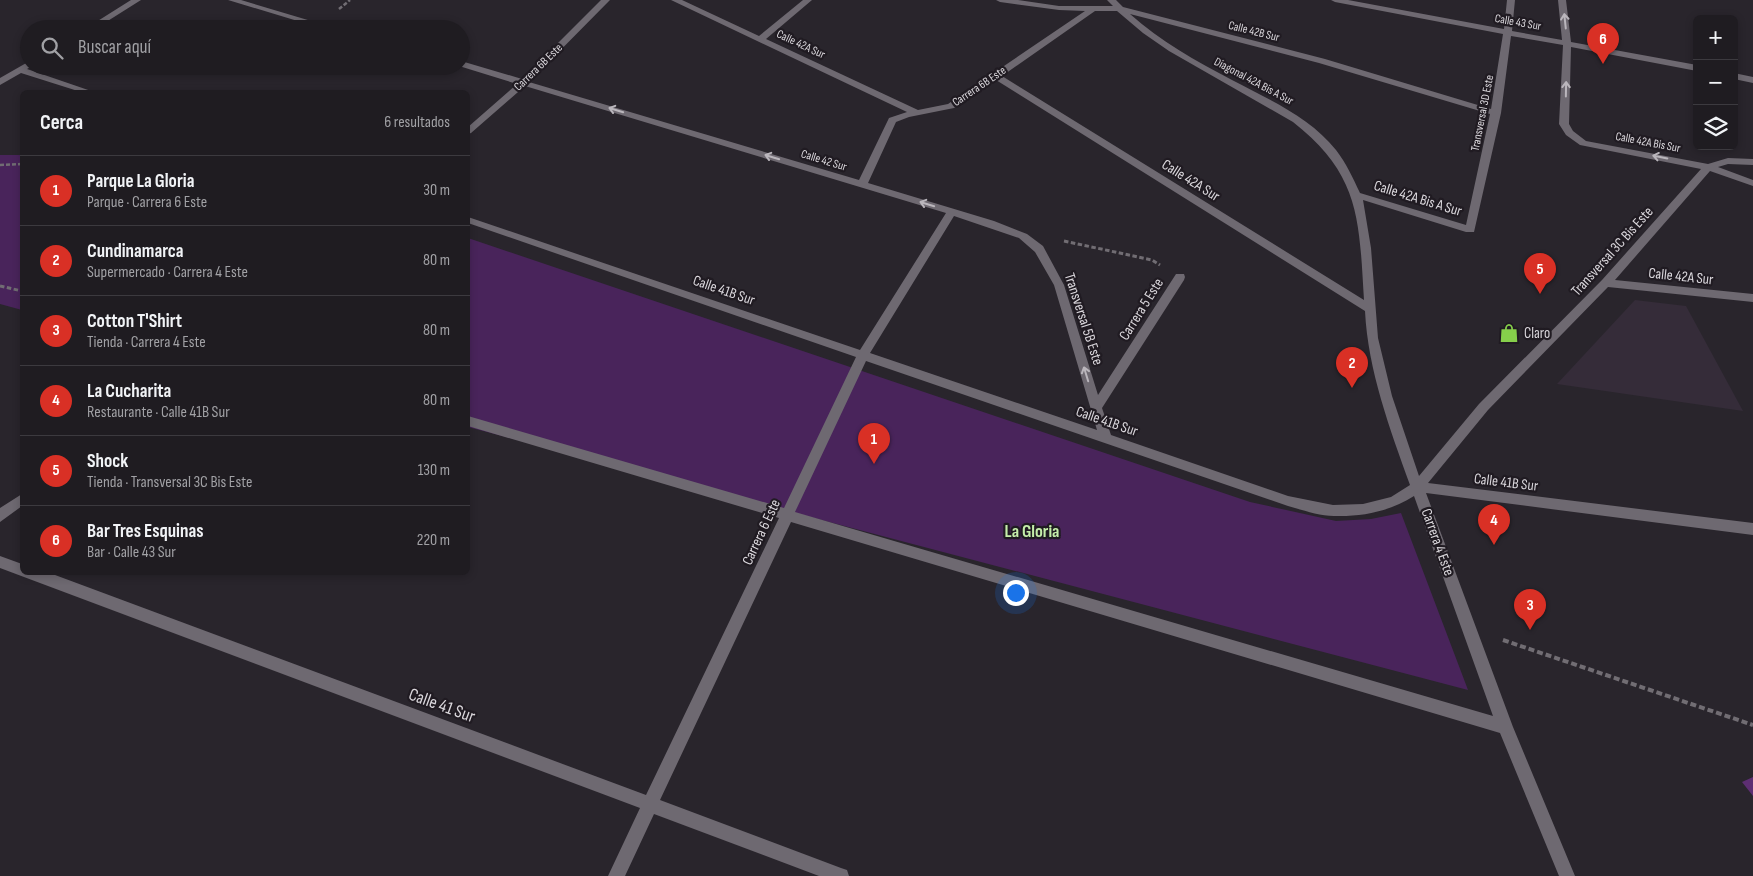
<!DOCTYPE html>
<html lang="es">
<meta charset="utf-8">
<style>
body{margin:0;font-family:"Sofia Sans Condensed",sans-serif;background:#27252a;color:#f1f3f6}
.controls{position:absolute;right:15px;top:15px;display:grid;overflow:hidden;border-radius:8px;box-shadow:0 2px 8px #0003}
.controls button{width:45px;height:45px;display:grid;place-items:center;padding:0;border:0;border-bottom:1px solid #3c3a3f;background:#1f1c21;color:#f1f3f6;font:25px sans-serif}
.you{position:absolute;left:1015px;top:592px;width:18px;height:18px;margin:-12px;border:4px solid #fff;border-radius:50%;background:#1a73e8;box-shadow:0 0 0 8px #1a73e833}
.badge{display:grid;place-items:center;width:32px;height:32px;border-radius:50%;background:#d93025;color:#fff;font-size:16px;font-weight:700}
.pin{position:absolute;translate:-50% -41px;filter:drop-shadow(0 1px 2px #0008)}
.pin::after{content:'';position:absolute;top:26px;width:18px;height:15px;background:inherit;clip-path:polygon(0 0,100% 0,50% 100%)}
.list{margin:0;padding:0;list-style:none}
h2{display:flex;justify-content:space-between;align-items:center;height:65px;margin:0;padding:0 20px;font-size:21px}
h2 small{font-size:16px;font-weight:400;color:#a1a1a5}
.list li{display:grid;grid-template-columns:32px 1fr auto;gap:15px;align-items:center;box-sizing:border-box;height:70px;padding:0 20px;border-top:1px solid #3c3a3f}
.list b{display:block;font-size:19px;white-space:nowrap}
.list p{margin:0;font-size:16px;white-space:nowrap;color:#a1a1a5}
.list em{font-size:16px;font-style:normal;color:#a1a1a5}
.icon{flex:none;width:28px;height:28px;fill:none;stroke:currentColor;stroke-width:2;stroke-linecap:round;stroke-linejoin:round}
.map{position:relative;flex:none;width:1753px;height:876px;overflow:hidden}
.search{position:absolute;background:#1f1c21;box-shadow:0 2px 8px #0003;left:20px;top:20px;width:450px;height:55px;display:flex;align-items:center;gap:12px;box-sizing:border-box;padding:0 18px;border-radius:28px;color:#a1a1a5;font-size:19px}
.panel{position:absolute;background:#1f1c21;box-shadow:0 2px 8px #0003;left:20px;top:90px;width:450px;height:485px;border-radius:8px}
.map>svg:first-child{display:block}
</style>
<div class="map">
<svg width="1753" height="876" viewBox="0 0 1753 876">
<rect width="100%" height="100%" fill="#29252c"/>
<path fill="#352c39" d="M1635 300 1686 306 1743 411 1557 384Z"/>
<path fill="#49245b" d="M0 155H22V310L0 304Z
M468 238 1250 502 1336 521 1371 519 1401 513 1468 690 468 427Z"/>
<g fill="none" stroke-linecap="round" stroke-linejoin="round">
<path stroke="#716d73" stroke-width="2.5" stroke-dasharray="4 2" stroke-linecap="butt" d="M339 9 350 0
M0 165 22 164"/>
<path stroke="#716d73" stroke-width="3" stroke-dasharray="4.5 2.5" stroke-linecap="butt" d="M1064 241 1152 260 1160 265
M0 286 22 291"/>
<path stroke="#716d73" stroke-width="4" stroke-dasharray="6 3" stroke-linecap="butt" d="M1503 640 1753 725"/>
<path fill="#6e6971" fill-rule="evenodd" d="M131 0H141L95 29H85Z
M228 0H241L338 29H324Z
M601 0H610L529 82 859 180 889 118 907 112 671 0H682L759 36 803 0H812L766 39 918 110 948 104 1085 11 1059 10 1000 2 996 0H1018L1059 6H1113L1107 0H1116L1123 7 1325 59 1491 109 1503 34 1335 2 1331 0H1348L1504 29 1507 0H1515L1512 31 1562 40 1558 0H1566L1571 42 1697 65V71L1571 47 1569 124 1573 131 1586 141 1708 164 1728 158 1753 159V165L1728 164 1718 167 1753 180V186L1710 171 1615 280 1753 294V302L1608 287 1488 410 1428 483 1753 523V535L1426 493 1513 727 1575 876H1559L1500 733 791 522 660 800 841 868 847 870 849 876H819L654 814 625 876H608L640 808 0 568V556L22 564V572H47L646 795 779 518 468 426V416L784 508 856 357 468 223V217L860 350 946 213 525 86 471 133 468 134V127L517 84 459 66H461V61L522 79ZM1095 11H1117L1143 33 1169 51 1293 122C1361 175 1359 221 1364 300L1002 76ZM1130 14 1319 63 1490 114 1466 225 1360 193C1353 178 1346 163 1336 150 1310 117 1268 99 1232 80 1196 61 1160 41 1130 14ZM1511 36 1563 45 1559 124 1566 135 1580 145 1701 169 1602 280 1479 404 1419 476 1392 396 1378 338 1371 248 1363 200 1466 232H1474L1501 113ZM996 80 1365 311C1368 371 1390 429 1410 485L1391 497 1363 504 1333 505 1288 496 1111 435 1102 408 1184 280 1185 277 1184 274H1176L1098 395 1064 285 1043 246 1027 234 994 221 868 183 896 122 909 117 954 108ZM954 216 1019 238 1035 252 1054 285 1097 430 870 353ZM866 361 1288 506C1303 510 1319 516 1334 516 1362 517 1391 511 1414 496L1493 716 795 512Z
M28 62 29 66H32L27 69 94 92H81L21 73 0 85V78Z
M1734 73 1753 77V83L1734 79Z
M22 494V506L0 522V508Z"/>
</g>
<path fill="#5d2e72" d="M1753 777V796L1742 782Z"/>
<defs><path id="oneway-shaft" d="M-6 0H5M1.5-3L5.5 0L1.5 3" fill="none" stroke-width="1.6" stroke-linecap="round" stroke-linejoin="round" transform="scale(1.25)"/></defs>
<g stroke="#bab6bc">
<use href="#oneway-shaft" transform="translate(1565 21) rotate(-96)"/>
<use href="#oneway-shaft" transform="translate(1566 89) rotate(-89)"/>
<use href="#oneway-shaft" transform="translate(616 110) rotate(-163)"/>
<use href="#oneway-shaft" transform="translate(772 157) rotate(-163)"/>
<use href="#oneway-shaft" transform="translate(1660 157) rotate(-169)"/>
<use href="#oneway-shaft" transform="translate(927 204) rotate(-163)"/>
<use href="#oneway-shaft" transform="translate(1086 374) rotate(-107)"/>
</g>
<defs>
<g id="shop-bare" transform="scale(1.5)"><path d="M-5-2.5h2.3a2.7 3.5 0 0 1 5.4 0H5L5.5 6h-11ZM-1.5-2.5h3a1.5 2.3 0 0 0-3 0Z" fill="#86cf4b" stroke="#201b22" stroke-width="2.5" paint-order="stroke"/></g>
</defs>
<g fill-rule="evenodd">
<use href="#shop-bare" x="1509" y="333"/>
</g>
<g text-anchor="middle" stroke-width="4.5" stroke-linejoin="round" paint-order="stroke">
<g font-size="12" fill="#dad7dc" stroke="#201b22">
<text transform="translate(1518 22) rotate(10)" y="4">Calle 43 Sur</text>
<text transform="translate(1254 31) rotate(14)" y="4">Calle 42B Sur</text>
<text transform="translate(801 44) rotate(25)" y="4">Calle 42A Sur</text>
<text transform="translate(538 67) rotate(-44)" y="4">Carrera 6B Este</text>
<text transform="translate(1254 81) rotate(28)" y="4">Diagonal 42A Bis A Sur</text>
<text transform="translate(979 86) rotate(-34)" y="4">Carrera 6B Este</text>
<text transform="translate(1482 113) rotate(-79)" y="4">Transversal 3D Este</text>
<text transform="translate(1648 142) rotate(11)" y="4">Calle 42A Bis Sur</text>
<text transform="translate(824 160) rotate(17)" y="4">Calle 42 Sur</text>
</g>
<g font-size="15" fill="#dad7dc" stroke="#201b22">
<text transform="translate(1191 180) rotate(32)" y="5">Calle 42A Sur</text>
<text transform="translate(1418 198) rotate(17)" y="5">Calle 42A Bis A Sur</text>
<text transform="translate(1612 251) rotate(-48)" y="5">Transversal 3C Bis Este</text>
<text transform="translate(1681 276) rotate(6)" y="5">Calle 42A Sur</text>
<text transform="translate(724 290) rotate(19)" y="5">Calle 41B Sur</text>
<text transform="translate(1141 309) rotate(-58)" y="5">Carrera 5 Este</text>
<text transform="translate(1084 319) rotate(72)" y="5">Transversal 5B Este</text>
<text transform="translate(1107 421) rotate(19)" y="5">Calle 41B Sur</text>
<text transform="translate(1506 482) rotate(7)" y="5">Calle 41B Sur</text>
<text transform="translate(761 532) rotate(-65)" y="5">Carrera 6 Este</text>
<text transform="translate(1438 542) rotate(70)" y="5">Carrera 4 Este</text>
</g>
<g font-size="15" fill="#dad7dc" stroke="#201b22" text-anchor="start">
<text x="1524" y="338">Claro</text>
</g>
<g font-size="18" font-weight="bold" fill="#c5eeaa" stroke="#201b22">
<text x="1032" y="537">La Gloria</text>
</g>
<g font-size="18" fill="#dad7dc" stroke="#201b22">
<text transform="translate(442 705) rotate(20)" y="6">Calle 41 Sur</text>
</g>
</g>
</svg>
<div class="controls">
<button>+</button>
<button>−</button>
<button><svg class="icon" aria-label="layers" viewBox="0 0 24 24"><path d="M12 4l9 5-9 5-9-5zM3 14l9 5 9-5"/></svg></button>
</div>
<div class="you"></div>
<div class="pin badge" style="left:874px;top:464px">1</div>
<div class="pin badge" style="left:1352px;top:388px">2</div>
<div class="pin badge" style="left:1530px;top:630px">3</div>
<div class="pin badge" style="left:1494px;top:545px">4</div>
<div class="pin badge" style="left:1540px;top:294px">5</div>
<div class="pin badge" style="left:1603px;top:64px">6</div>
<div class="search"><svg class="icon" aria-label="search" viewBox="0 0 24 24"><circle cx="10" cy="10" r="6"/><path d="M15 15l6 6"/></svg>Buscar aquí</div>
<section class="panel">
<h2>Cerca<small>6 resultados</small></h2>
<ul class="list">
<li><span class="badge">1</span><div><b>Parque La Gloria</b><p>Parque · Carrera 6 Este</p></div><em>30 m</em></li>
<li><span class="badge">2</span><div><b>Cundinamarca</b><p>Supermercado · Carrera 4 Este</p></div><em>80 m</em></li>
<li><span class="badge">3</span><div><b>Cotton T'Shirt</b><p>Tienda · Carrera 4 Este</p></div><em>80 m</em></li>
<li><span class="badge">4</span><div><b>La Cucharita</b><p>Restaurante · Calle 41B Sur</p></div><em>80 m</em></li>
<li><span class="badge">5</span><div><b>Shock</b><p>Tienda · Transversal 3C Bis Este</p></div><em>130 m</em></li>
<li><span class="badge">6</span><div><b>Bar Tres Esquinas</b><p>Bar · Calle 43 Sur</p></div><em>220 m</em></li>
</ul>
</section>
</div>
